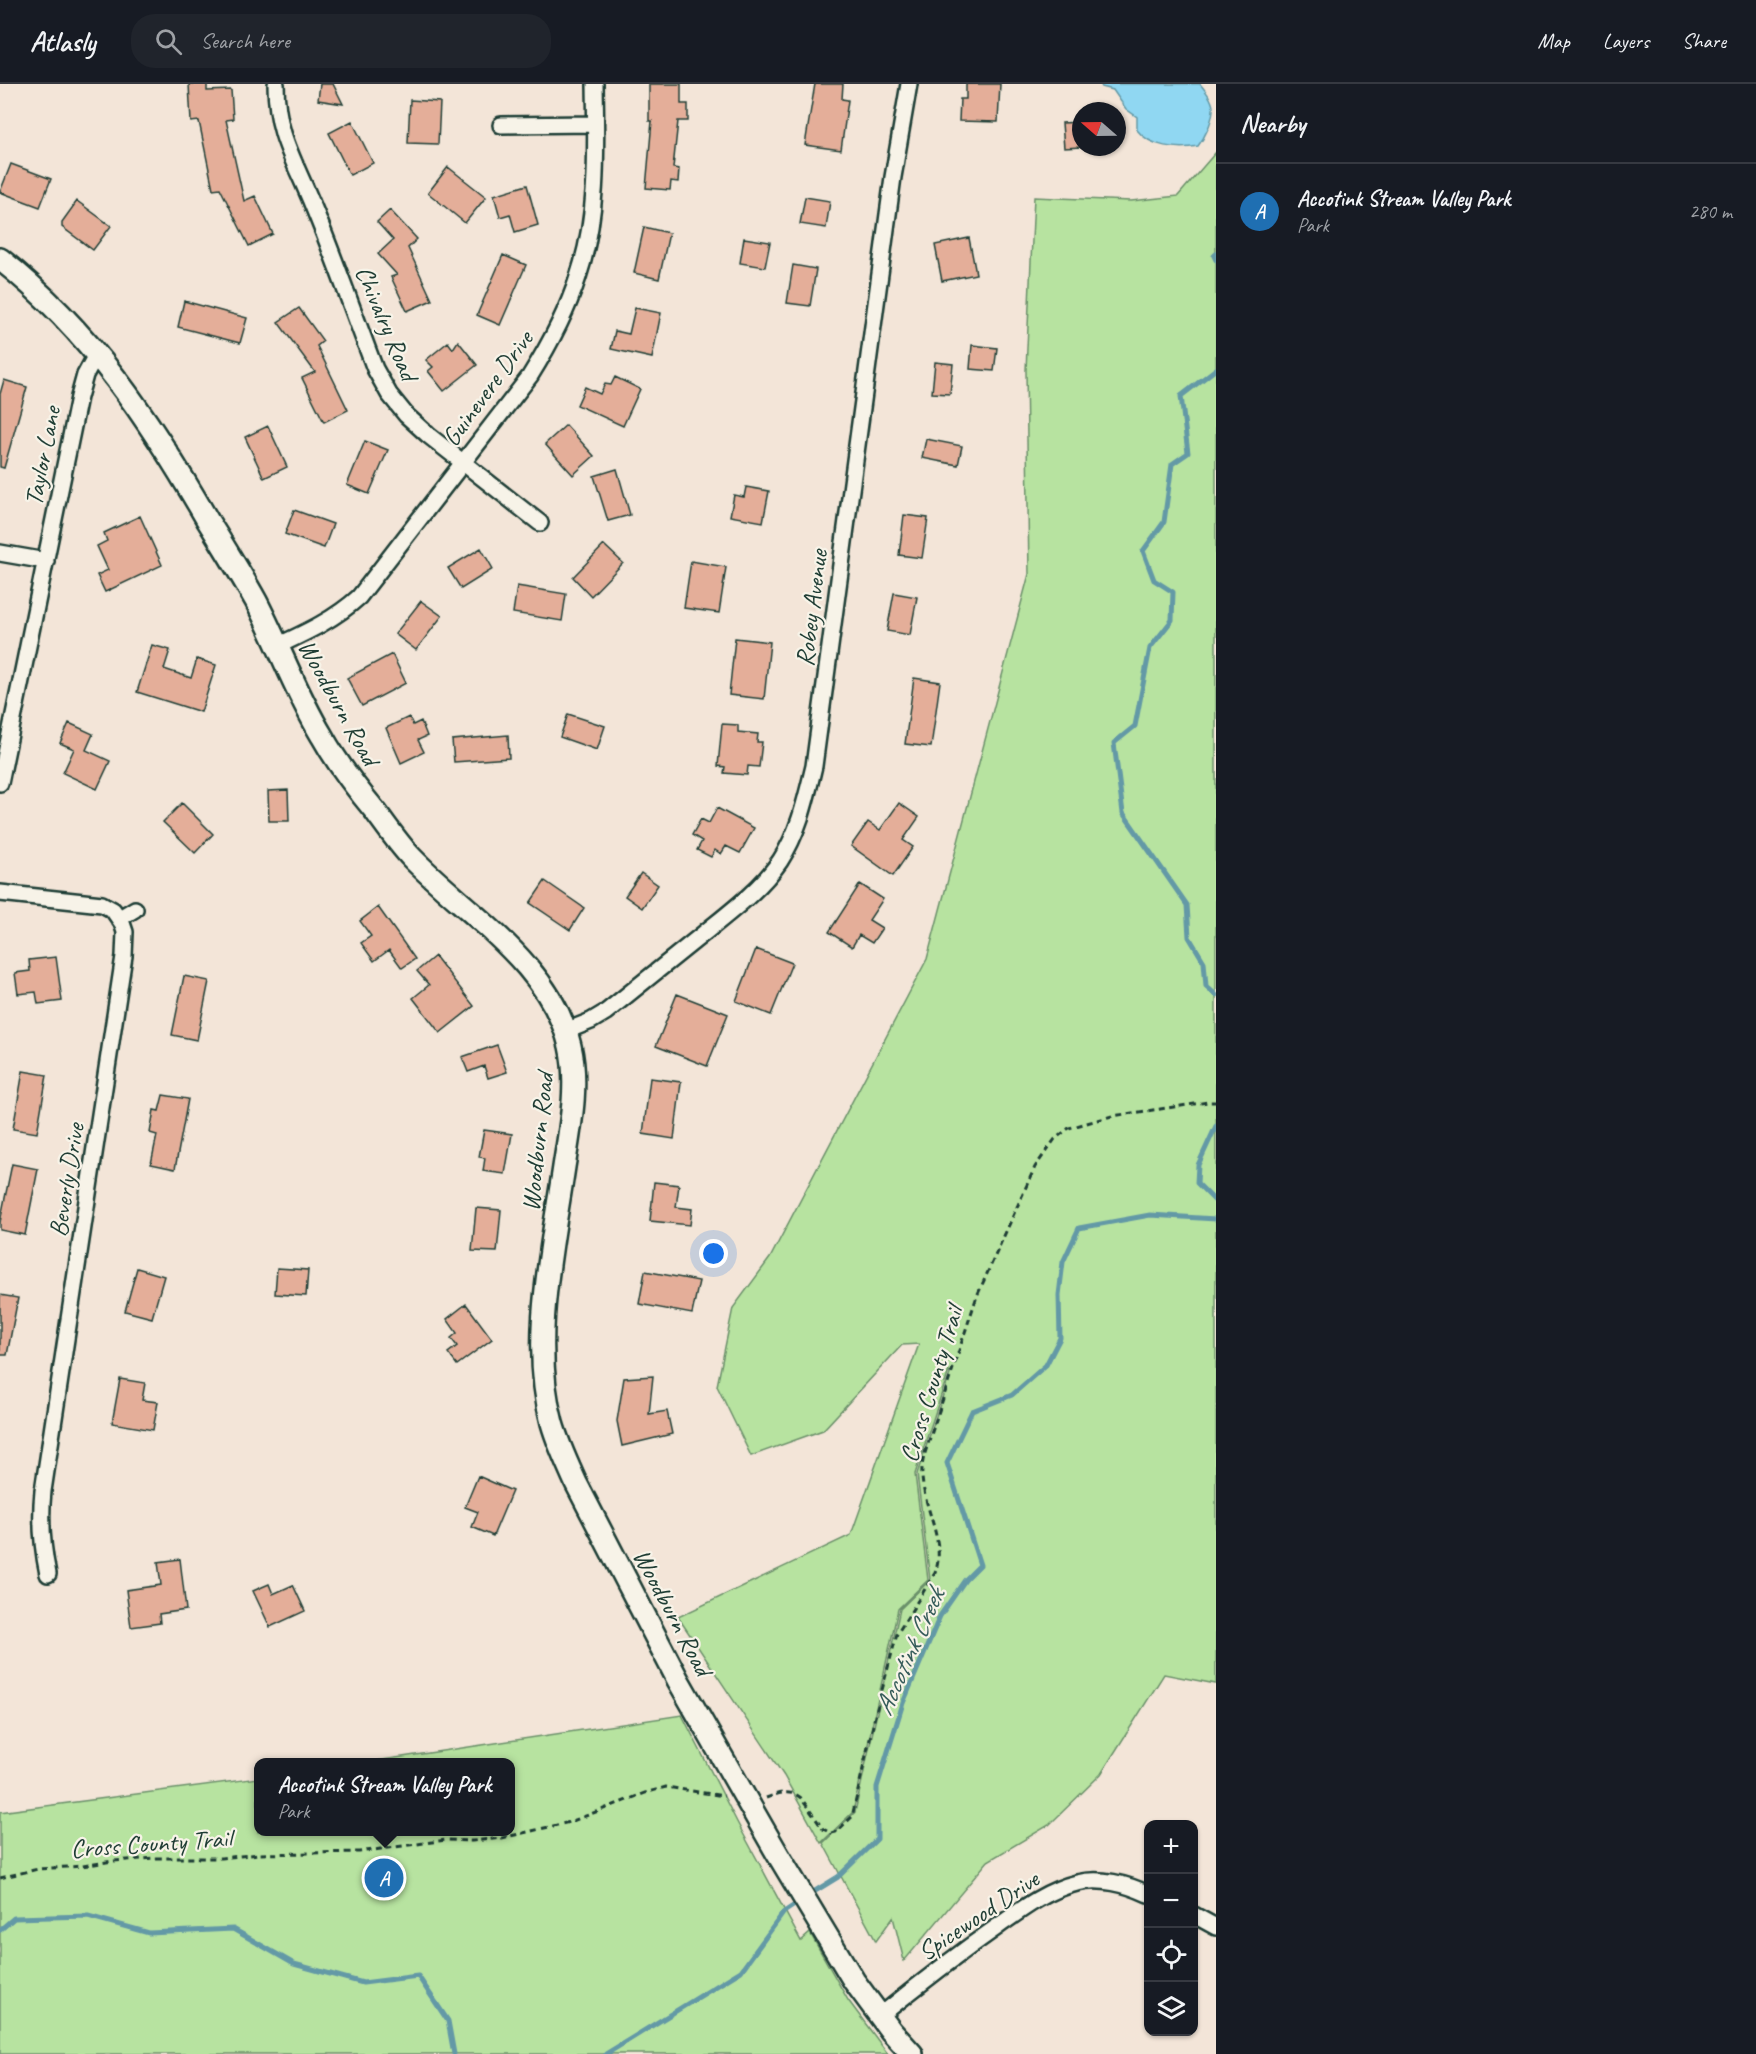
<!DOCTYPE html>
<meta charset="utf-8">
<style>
body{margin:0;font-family:Caveat,sans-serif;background:#20242c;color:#f1f3f6}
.controls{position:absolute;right:18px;bottom:18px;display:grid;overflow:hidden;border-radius:12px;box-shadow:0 2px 4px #0004}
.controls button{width:54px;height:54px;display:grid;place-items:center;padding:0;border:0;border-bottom:2px solid #363941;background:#171b24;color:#f1f3f6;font:30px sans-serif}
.compass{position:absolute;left:1072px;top:18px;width:54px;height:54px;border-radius:50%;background:#171b24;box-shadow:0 2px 4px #0004;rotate:290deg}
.you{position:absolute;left:714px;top:1170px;width:21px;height:21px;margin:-15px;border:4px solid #fff;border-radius:50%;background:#1a73e8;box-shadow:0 0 0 9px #1a73e833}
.badge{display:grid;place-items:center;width:39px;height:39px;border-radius:50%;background:#1f6fb2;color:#fff;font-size:20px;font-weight:700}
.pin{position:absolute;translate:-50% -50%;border:3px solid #fff;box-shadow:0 2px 6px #0006}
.popup{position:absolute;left:254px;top:1674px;width:261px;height:78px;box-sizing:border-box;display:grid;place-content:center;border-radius:12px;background:#171b24;filter:drop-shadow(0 2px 4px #0005);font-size:20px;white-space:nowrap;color:#9ea1a6}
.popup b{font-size:22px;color:#f1f3f6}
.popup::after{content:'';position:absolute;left:50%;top:100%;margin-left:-12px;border:12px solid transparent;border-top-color:#171b24}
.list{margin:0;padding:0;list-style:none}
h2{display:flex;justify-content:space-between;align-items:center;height:78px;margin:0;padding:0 24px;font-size:26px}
h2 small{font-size:20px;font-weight:400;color:#9ea1a6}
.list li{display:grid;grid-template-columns:39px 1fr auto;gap:18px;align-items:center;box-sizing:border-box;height:96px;padding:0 24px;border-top:2px solid #363941}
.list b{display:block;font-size:22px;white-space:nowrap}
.list p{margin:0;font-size:20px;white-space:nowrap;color:#9ea1a6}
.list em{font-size:20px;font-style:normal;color:#9ea1a6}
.icon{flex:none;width:33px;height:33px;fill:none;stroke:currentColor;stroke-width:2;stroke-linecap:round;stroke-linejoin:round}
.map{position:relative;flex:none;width:1216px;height:1970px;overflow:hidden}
header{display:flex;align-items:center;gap:36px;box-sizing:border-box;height:84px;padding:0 30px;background:#171b24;border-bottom:2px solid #363941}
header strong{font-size:28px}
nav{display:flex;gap:33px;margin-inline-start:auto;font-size:21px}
.search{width:420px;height:54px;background:#20242c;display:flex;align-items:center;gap:15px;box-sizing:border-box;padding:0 21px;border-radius:24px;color:#9ea1a6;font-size:22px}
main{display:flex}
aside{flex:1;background:#171b24}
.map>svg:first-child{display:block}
</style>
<header>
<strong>Atlasly</strong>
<div class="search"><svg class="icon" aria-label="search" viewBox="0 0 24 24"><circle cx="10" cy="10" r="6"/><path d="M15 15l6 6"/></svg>Search here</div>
<nav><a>Map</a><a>Layers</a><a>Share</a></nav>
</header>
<main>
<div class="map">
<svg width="1216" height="1970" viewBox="0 0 1216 1970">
<rect width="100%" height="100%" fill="#f3e5d8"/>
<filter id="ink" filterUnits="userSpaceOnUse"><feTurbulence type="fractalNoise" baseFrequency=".0167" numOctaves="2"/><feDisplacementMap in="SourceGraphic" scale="12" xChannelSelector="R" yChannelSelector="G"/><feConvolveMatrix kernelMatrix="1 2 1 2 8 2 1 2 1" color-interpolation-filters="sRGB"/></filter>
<g filter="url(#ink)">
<path fill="#b7e3a0" stroke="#6b906a" stroke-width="1.5" d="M1216 68V1600L1164 1590 1101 1690 1049 1741 988 1777 904 1877 893 1833 876 1857 823 1759 855 1728 900 1525 930 1496 917 1390 950 1290 949 1287 915 1390 928 1496 898 1525 853 1728 821 1759 784 1692 678 1533 851 1451 919 1260 902 1261 823 1346 751 1372 717 1302 733 1224 770 1174 927 875 1029 490 1026 286 1034 113 1131 117 1178 112Z
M682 1631 738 1740 801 1857 810 1849 848 1916 888 1970H0V1728L258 1694V1748H510V1678H369Z"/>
<path fill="#90d7f2" stroke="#6399a6" stroke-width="1.5" d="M1100 0H1200C1206 7 1214 17 1213 26 1212 38 1205 53 1198 62 1177 66 1150 63 1137 46V33L1126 25 1113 6 1102 3Z"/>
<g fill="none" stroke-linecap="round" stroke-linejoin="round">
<path stroke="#6399a6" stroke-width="5" d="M1216 170 1214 172 1216 176
M1216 285 1181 312 1188 369 1172 380 1164 438 1143 467 1154 496 1173 508 1172 536 1150 564 1135 642 1114 659 1123 729 1187 821 1189 853 1204 878 1206 902 1216 911
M1216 1042 1198 1081 1197 1099 1216 1118
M807 1812 838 1793 877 1755V1703L903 1619 940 1532 965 1496 980 1481 947 1379 972 1327 1012 1311 1046 1281 1060 1254 1059 1211 1063 1178 1079 1144 1150 1131 1216 1135
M0 1846 14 1834 88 1832 149 1849 233 1845 294 1880 363 1899 418 1892 448 1937 454 1970
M606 1970 741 1887 784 1828 799 1818"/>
</g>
<path fill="#e4ae99" stroke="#1f3d34" stroke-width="1.5" d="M189 0H207V7L231 6 233 35 226 36 244 117 255 112 273 150 249 162 220 104 213 105 199 37 191 38Z
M320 0H333L343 20 318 16Z
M649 0H681V20H688V37H678L673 84 679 85 678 98 671 97 670 106 646 104 652 37H649Z
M815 0H843L842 15 848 16 841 66 805 61Z
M966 0H1000L998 38 959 37 960 15H966Z
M410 16 440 18 438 60 408 59Z
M352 37 373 79 350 91 329 49Z
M1081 38V63L1064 64 1062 39Z
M11 80 51 95 40 123 0 108Z
M448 83 486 113 465 139 428 109Z
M527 101 538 141 515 148 510 130 500 133 494 111Z
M805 113 830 117 826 144 800 140Z
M77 117 111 142 93 166 62 143V138Z
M390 126 417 155 408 164 432 216 407 227 391 193 397 191 378 170 393 156 377 138Z
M644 143 669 149 659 195 634 189Z
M744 154 770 158 765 183 740 179Z
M969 154 976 190 942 197 935 161Z
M503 171 526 181 500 241 477 231Z
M793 181 816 185 810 222 787 219Z
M184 217 247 234 240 259 178 243Z
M299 224 323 257 317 262 348 326 324 338 302 294 315 288 278 238Z
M635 224 661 229 652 274 611 265 615 247 629 250Z
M458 257 477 281 444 307 428 287 433 283 426 276 448 258 453 265Z
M972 261 997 264 994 287 970 285Z
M935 278 953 280 950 310 932 309Z
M615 293 640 305 623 342 577 321 585 303 600 310 605 300 611 301Z
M4 296 27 303 4 384 0 383V310Z
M566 341 594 372 573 391 545 360Z
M268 342 287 383 264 394 245 353Z
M926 355 962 362 958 381 922 374Z
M365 357 388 366 369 410 347 401Z
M617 385 630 431 608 437 594 392Z
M746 403 769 407 763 438 730 432 734 411 744 413Z
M294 426 333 440 324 464 285 450Z
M904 431 928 434 922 474 899 471Z
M140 432 162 481 105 508 97 491 108 486 97 462 107 457 104 449Z
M604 461 623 479 591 512 573 493Z
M481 464 493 485 461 505 448 484Z
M691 477 726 483 719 529 684 524Z
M517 502 566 510 562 537 513 529Z
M894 509 917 513 910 551 887 547Z
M421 517 442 532 416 566 395 550Z
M735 554 770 558 764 615 729 611Z
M152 561 170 566 164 585 191 594 197 575 216 581 201 628 137 608Z
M392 570 406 599 362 622 347 594Z
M914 594 940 598 931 663 905 660Z
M568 630 605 642 597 666 560 653Z
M409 633 413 641 421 637 427 652 418 656 424 668 401 679 386 644Z
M69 639 93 650 86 666 110 677 97 705 63 689 74 665 60 659Z
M722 640 738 641V648L758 650 757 658H762L759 683 748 682 747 691 724 689 725 683 718 682Z
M508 651 509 674 454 678 452 656Z
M288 706 289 737H269L268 707Z
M182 719 213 750 195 769 163 738Z
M899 719 919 733 903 756 913 763 893 792 851 762 868 738 880 746Z
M717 724 754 744 740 769 726 762 721 770 715 766 711 773 697 766 702 757 692 751 701 735 709 739Z
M641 789 658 801 642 824 625 812Z
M545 797 584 824 570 846 530 819Z
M860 800 883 815 869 836 882 844 872 859 859 851 852 863 829 848Z
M378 823 415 875 402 884 389 866 374 877 361 859 371 852 360 837Z
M756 865 792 879 771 931 736 917Z
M435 872 474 922 440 949 413 914 429 901 417 887Z
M56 873 62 917 38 920 36 908 18 910 15 889 30 887 29 876Z
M184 892 209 897 197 956 172 951Z
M677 910 728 930 707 982 656 962Z
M497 961 507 988 488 994 484 982 468 988 462 973Z
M23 987 47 991 37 1049 13 1045Z
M650 994 681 998 674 1055 643 1050Z
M163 1011 188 1015 175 1085 151 1080 157 1051 150 1049 154 1026 159 1027Z
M484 1046 512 1050 505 1090 483 1087 485 1074 479 1073Z
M12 1080 38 1085 25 1151 0 1146V1138Z
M654 1098 679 1101 676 1123 692 1125 690 1141 650 1137Z
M476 1124 501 1126 497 1168 472 1167Z
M137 1184 164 1192 152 1234 125 1227Z
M277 1184 308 1186 306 1212 275 1210Z
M645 1187 699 1197 692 1230 639 1220Z
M0 1211 18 1214 7 1271H0Z
M466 1220 492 1255 457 1281 448 1269 457 1262 451 1254 457 1249 447 1235Z
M653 1292 649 1330 667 1327 672 1350 622 1362 617 1337 624 1294Z
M120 1295 145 1299 142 1316 158 1318 153 1346 112 1339Z
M478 1392 512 1407 493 1452 472 1443 478 1428 465 1423Z
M180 1475 186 1526 159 1530 160 1539 131 1543 126 1506 161 1501 158 1478Z
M269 1500 273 1510 293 1501 305 1527 270 1543 253 1507Z"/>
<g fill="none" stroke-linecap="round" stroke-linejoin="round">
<g stroke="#1f3d34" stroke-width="20">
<path id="street" d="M276 0C276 51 295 77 313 122 335 175 354 230 375 285L389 310 406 331 428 351 540 439
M501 41 595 40
M0 469 46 477
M277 562C307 548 335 535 359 513L530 292C550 260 567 228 578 193 599 131 596 64 595 0
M0 699 79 313 85 291 97 269
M0 809 102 820 113 826 122 839 125 848 124 872 43 1407C40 1436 42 1462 48 1490
M120 834 135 825
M566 947 591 937 606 928C638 902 671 876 703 850 730 828 760 806 780 777 799 748 806 715 814 682L893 93 909 0
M1194 1831 1216 1843
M880 1932C918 1901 957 1871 997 1843 1022 1825 1047 1806 1077 1799 1100 1793 1127 1800 1148 1810"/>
</g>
<g stroke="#1f3d34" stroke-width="26">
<path id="secondary" d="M0 175C91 247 151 338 208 437 224 463 241 490 256 517 279 561 296 609 322 652 337 679 356 704 376 728 387 743 398 759 411 773 467 831 550 879 570 962 579 1001 570 1044 564 1083 552 1164 530 1259 552 1339 558 1360 567 1379 576 1399L678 1596 777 1769 854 1897 891 1947 912 1970"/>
</g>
<path stroke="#1f3d34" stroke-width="3" stroke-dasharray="6 4.5" stroke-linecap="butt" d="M766 1714C779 1709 790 1705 801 1714L823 1745 831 1749 836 1748 852 1733 875 1632 897 1550 935 1489C949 1452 913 1412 924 1372L977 1212 1035 1083 1055 1055 1069 1044 1112 1032 1208 1018H1216
M0 1794 38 1785 82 1782 113 1777 155 1774H221L259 1770 359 1768 446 1756 472 1757 502 1754 570 1738 645 1709 666 1703 724 1712"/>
<use href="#street" stroke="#f7f3e8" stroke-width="15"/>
<use href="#secondary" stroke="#f7f3e8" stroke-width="21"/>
</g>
</g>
<g text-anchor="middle" stroke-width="4.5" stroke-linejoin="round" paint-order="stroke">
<g font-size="26" fill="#1f3d34" stroke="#f7f3e8">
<text transform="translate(387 239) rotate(67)" y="9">Chivalry Road</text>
<text transform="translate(487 304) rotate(-54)" y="9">Guinevere Drive</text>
<text transform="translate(42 372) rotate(-79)" y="9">Taylor Lane</text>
<text transform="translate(811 524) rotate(-83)" y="9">Robey Avenue</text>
<text transform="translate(339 618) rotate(61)" y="9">Woodburn Road</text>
<text transform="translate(537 1058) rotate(-84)" y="9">Woodburn Road</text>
<text transform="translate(66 1096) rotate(-81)" y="9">Beverly Drive</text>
<text transform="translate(931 1300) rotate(-73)" y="9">Cross County Trail</text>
<text transform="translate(673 1528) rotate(62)" y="9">Woodburn Road</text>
<text transform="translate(151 1759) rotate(-4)" y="9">Cross County Trail</text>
<text transform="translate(978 1831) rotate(-34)" y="9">Spicewood Drive</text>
</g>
<g font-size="27" font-style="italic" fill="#365c5a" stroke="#f7f3e8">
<text transform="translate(909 1568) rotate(-66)" y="9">Accotink Creek</text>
</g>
</g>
</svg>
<div class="controls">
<button>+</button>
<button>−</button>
<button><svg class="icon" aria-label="locate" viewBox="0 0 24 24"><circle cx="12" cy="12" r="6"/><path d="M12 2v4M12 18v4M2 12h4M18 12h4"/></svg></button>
<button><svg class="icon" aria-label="layers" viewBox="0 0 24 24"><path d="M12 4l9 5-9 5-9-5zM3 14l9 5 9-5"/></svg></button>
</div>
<svg class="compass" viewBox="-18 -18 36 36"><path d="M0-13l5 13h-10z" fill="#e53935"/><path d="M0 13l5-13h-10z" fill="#9ea1a6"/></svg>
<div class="you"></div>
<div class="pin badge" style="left:384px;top:1794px">A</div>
<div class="popup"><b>Accotink Stream Valley Park</b>Park</div>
</div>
<aside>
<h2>Nearby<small></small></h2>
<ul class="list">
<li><span class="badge">A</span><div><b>Accotink Stream Valley Park</b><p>Park</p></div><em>280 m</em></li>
</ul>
</aside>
</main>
